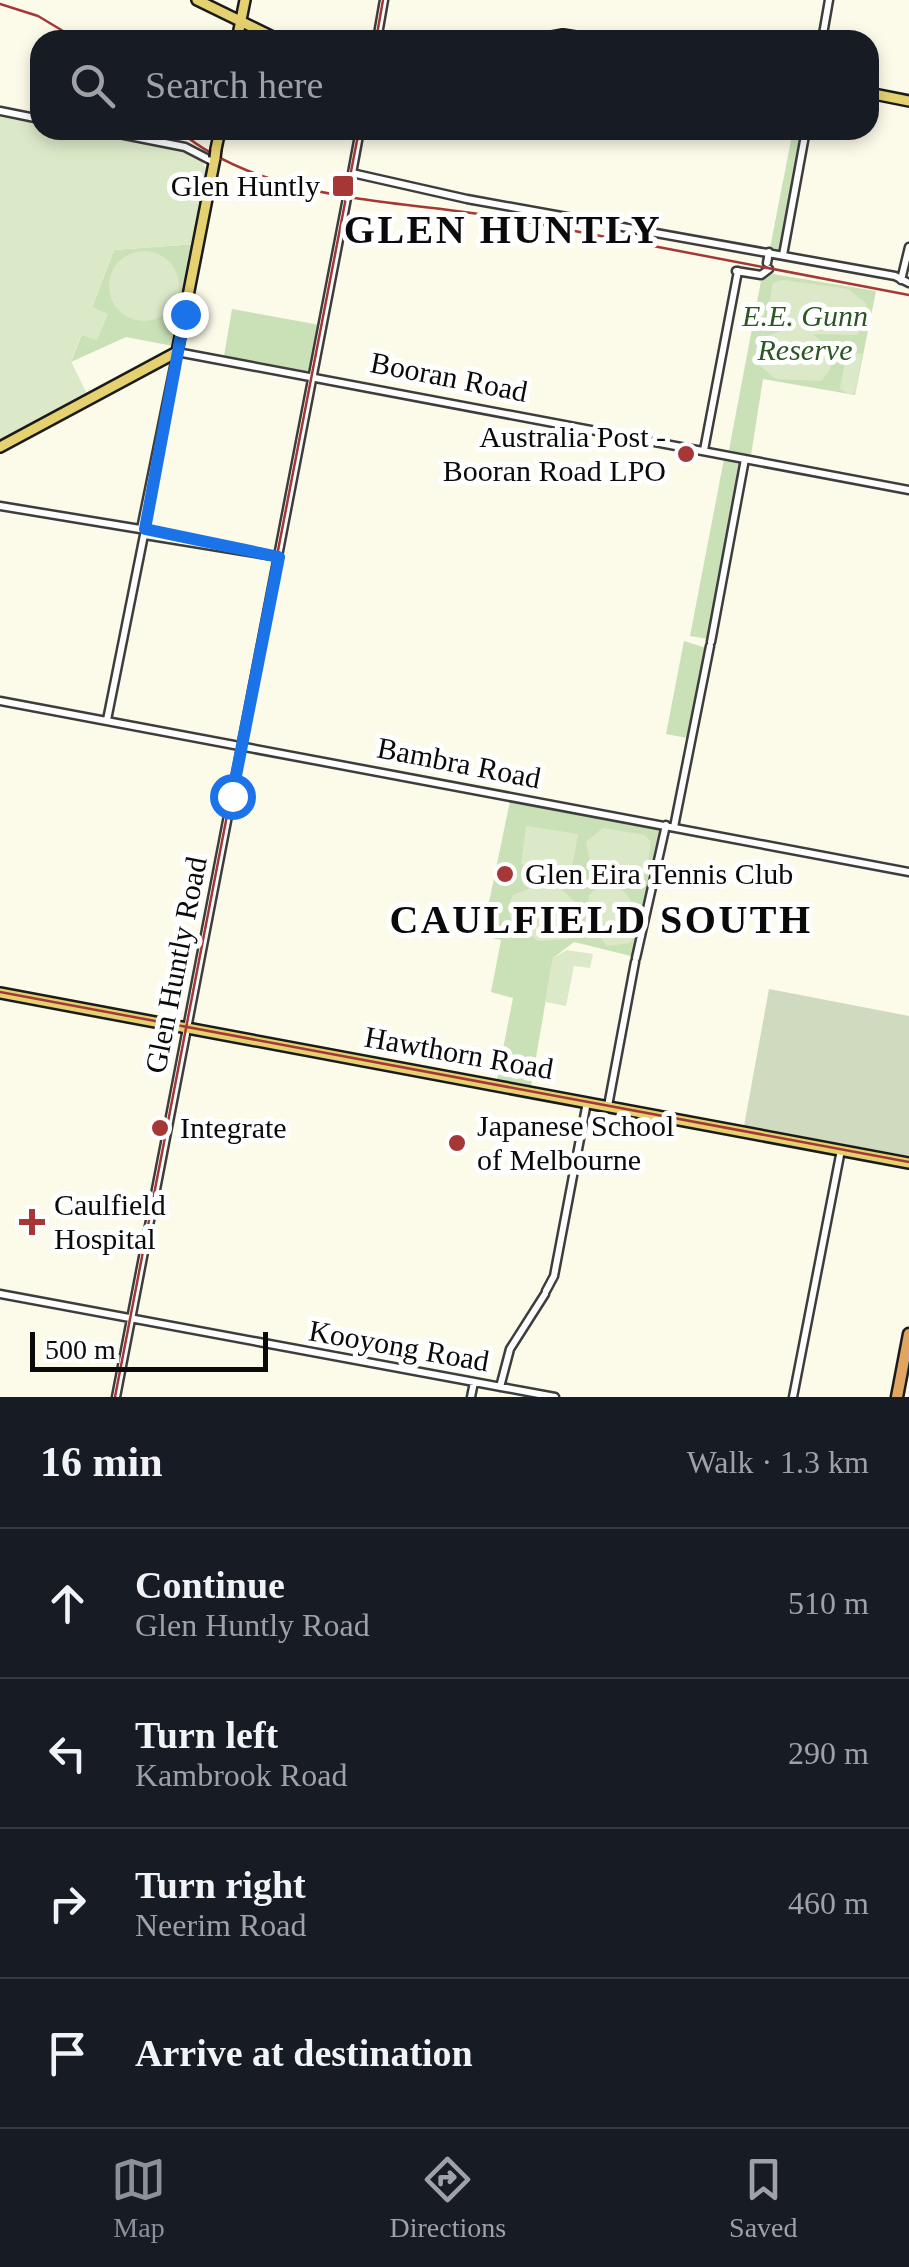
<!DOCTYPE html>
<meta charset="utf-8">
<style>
body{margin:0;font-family:"Times New Roman",serif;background:#20242c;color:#f1f3f6}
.scale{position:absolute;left:30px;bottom:25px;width:238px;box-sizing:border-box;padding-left:10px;border:5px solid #0a0a0a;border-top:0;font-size:28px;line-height:35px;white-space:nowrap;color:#0a0a0a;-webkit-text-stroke:8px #fff;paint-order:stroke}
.stop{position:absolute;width:30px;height:30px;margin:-22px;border:8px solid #1a73e8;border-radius:50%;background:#fff}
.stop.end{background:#1a73e8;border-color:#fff;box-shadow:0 2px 10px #0008}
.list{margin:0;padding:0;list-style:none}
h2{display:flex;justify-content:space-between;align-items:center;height:130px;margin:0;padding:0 40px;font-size:42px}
h2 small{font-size:32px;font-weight:400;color:#9ea1a6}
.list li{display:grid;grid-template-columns:65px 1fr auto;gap:30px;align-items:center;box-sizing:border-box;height:150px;padding:0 40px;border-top:2px solid #363941}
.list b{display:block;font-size:38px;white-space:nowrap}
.list p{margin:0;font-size:32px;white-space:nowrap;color:#9ea1a6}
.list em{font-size:32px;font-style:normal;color:#9ea1a6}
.icon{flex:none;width:55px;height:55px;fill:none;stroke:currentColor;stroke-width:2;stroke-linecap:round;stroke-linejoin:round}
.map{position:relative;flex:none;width:909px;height:1397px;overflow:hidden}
.search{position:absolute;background:#171b24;box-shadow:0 5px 15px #0003;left:30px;right:30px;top:30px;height:110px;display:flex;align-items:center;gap:25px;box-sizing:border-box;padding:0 35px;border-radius:30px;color:#9ea1a6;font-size:38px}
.sheet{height:730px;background:#171b24}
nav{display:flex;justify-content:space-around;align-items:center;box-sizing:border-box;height:140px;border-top:2px solid #363941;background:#171b24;font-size:28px;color:#9ea1a6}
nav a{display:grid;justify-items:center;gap:5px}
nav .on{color:#8c9099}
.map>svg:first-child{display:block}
</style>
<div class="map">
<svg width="909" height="1397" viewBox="0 0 909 1397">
<rect width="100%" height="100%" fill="#fcfae9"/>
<path fill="#cae1b8" d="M793 130H804L780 250 770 248Z
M195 244 173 346 126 337 71 362 114 250Z
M773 274 876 291 855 395 763 379 751 455 729 450 761 281Z
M232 309 320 325 311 373 224 356Z
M724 459 742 462 708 639 690 636Z
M684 641 706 648 687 738 666 734Z
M510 801 662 830 635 957 574 942 553 958 531 1087 497 1079 513 998 491 992 501 940 482 936Z"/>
<path fill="#cfdabe" d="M769 989 909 1016V1156L744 1126Z"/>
<path fill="#dce9c9" d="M0 117 40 124V130H69L186 153 202 161 207 170 195 244 114 250 92 307 108 314 97 340 81 335 71 361 87 394 0 441Z
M109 286a35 35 0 1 1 70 0a35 35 0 1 1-70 0Z
M783 280 848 289 866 303V321L857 335 813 334 833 352 830 370 821 381 776 379 759 365 763 338 783 330 766 320 773 283Z
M847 351 862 354 855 392 851 395 840 389Z
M526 826 578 834 571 872 521 864Z
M603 828 644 835 651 841 647 870 615 876 590 862 586 842Z
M540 884 561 889 579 906 581 924 568 939 538 941 511 921 508 907 513 895Z
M600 885 620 888C637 904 645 923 630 943L607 946 586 918 589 895Z
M567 950 593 954 590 968 574 966 566 1006 545 1002 553 958Z"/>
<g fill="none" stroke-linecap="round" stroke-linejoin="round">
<g stroke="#3d3d3d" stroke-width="11">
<path id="minor" d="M377 40 384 0
M822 40 829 0
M0 111 40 119
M99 130 185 147 214 162
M352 173 467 199 895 276 909 283
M350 184 360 130
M783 255 806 130
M767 263 769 252
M736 271 761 275 769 269
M901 280 909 247
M704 450 738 271
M0 506 140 529
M141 529 177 352 909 490
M145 535 279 557
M711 642 745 459
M0 701 909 872
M107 720 144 535
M674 827 710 646
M636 958 666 825
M608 1106 635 962
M546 1291 554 1276 587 1102
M0 1294 555 1397
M500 1387 510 1349 545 1294
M116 1397 347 198
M471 1397 474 1382
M793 1397 841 1150"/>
</g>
<g stroke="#1b1b1b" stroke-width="14">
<path id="major" d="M197 0 279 40
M237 40 245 0
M536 40 563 35 595 40
M869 93 909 101
M216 149 220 130
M0 447 177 352 215 158
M0 993 909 1163"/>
</g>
<g stroke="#1b1b1b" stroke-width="15">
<path id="highway" d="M897 1397 909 1334"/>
</g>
<use href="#minor" stroke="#fff" stroke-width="6"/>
<use href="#major" stroke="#e5d170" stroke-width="9"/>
<use href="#highway" stroke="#e0a563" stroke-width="10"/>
<path stroke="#a53836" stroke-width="2.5" d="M376 40 383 0
M0 992 909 1162
M115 1397 359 130"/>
<path stroke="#a53836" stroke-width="2.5" d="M0 4 38 16 78 40
M178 130C268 205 402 199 512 219 645 244 777 270 909 295"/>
<g stroke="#3d3d3d" stroke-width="11" stroke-linecap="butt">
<path id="minor-bridge" d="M347 198 350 184"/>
</g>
<g stroke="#1b1b1b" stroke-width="14" stroke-linecap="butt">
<path id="major-bridge" d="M215 158 216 149"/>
</g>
<use href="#minor-bridge" stroke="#fff" stroke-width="6"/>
<use href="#major-bridge" stroke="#e5d170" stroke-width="9"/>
</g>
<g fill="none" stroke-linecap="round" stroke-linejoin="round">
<path stroke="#1a73e8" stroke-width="12" d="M185 314 145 529 279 557 232 796"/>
</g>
<g fill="#a53836" stroke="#fff" stroke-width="4">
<rect x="331" y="174" width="24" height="24" rx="5"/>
<circle cx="686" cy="454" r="10"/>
<circle cx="505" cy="874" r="10"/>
<circle cx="160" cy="1128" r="10"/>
<circle cx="457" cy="1143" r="10"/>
<path d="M27 1207h10v10h10v10h-10v10h-10v-10h-10v-10h10z"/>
</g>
<g text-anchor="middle" stroke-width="10" stroke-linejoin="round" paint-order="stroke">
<g font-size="30" fill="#0a0a0a" stroke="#fff" text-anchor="start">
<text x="320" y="196" text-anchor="end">Glen Huntly</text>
<text x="666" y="447" text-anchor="end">Australia Post -<tspan x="666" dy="34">Booran Road LPO</tspan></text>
<text x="525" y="884">Glen Eira Tennis Club</text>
<text x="477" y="1136">Japanese School<tspan x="477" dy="34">of Melbourne</tspan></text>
<text x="180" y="1138">Integrate</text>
<text x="54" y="1215">Caulfield<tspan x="54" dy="34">Hospital</tspan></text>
</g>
<g font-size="30" font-style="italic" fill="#2b5724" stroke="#fff">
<text x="805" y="326">E.E. Gunn<tspan x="805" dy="34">Reserve</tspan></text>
</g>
<g font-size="30" fill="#0a0a0a" stroke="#fff">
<text transform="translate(449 377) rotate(11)" y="10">Booran Road</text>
<text transform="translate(459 763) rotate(11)" y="10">Bambra Road</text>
<text transform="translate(176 965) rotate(-79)" y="10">Glen Huntly Road</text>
<text transform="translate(459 1053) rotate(10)" y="10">Hawthorn Road</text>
<text transform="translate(399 1346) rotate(10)" y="10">Kooyong Road</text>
</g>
<g font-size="40" font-weight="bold" letter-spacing="2.5" fill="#0a0a0a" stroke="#fff">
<text x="503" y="243">GLEN HUNTLY</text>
<text x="601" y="933">CAULFIELD SOUTH</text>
</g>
</g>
</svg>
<div class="scale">500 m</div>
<div class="stop" style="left:232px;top:796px"></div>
<div class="stop end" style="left:185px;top:314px"></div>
<div class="search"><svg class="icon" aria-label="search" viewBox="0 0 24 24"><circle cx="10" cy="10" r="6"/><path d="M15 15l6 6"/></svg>Search here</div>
</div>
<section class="sheet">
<h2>16 min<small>Walk · 1.3 km</small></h2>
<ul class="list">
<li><svg class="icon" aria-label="ahead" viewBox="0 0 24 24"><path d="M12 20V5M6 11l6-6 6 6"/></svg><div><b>Continue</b><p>Glen Huntly Road</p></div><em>510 m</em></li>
<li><svg class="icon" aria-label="left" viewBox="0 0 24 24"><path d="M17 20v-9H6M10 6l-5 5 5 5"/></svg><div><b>Turn left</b><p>Kambrook Road</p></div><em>290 m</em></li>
<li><svg class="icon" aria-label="right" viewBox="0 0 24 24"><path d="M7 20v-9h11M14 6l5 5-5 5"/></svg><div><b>Turn right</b><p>Neerim Road</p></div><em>460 m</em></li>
<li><svg class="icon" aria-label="arrive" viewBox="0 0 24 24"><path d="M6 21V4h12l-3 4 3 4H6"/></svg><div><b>Arrive at destination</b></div></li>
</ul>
</section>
<nav>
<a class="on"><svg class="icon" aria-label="map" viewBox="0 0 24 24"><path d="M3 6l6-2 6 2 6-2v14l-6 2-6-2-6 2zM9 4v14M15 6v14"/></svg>Map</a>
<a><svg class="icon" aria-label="directions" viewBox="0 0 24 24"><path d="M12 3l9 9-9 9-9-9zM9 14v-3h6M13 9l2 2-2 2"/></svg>Directions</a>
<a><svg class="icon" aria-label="saved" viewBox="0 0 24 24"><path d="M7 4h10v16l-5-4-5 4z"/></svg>Saved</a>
</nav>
